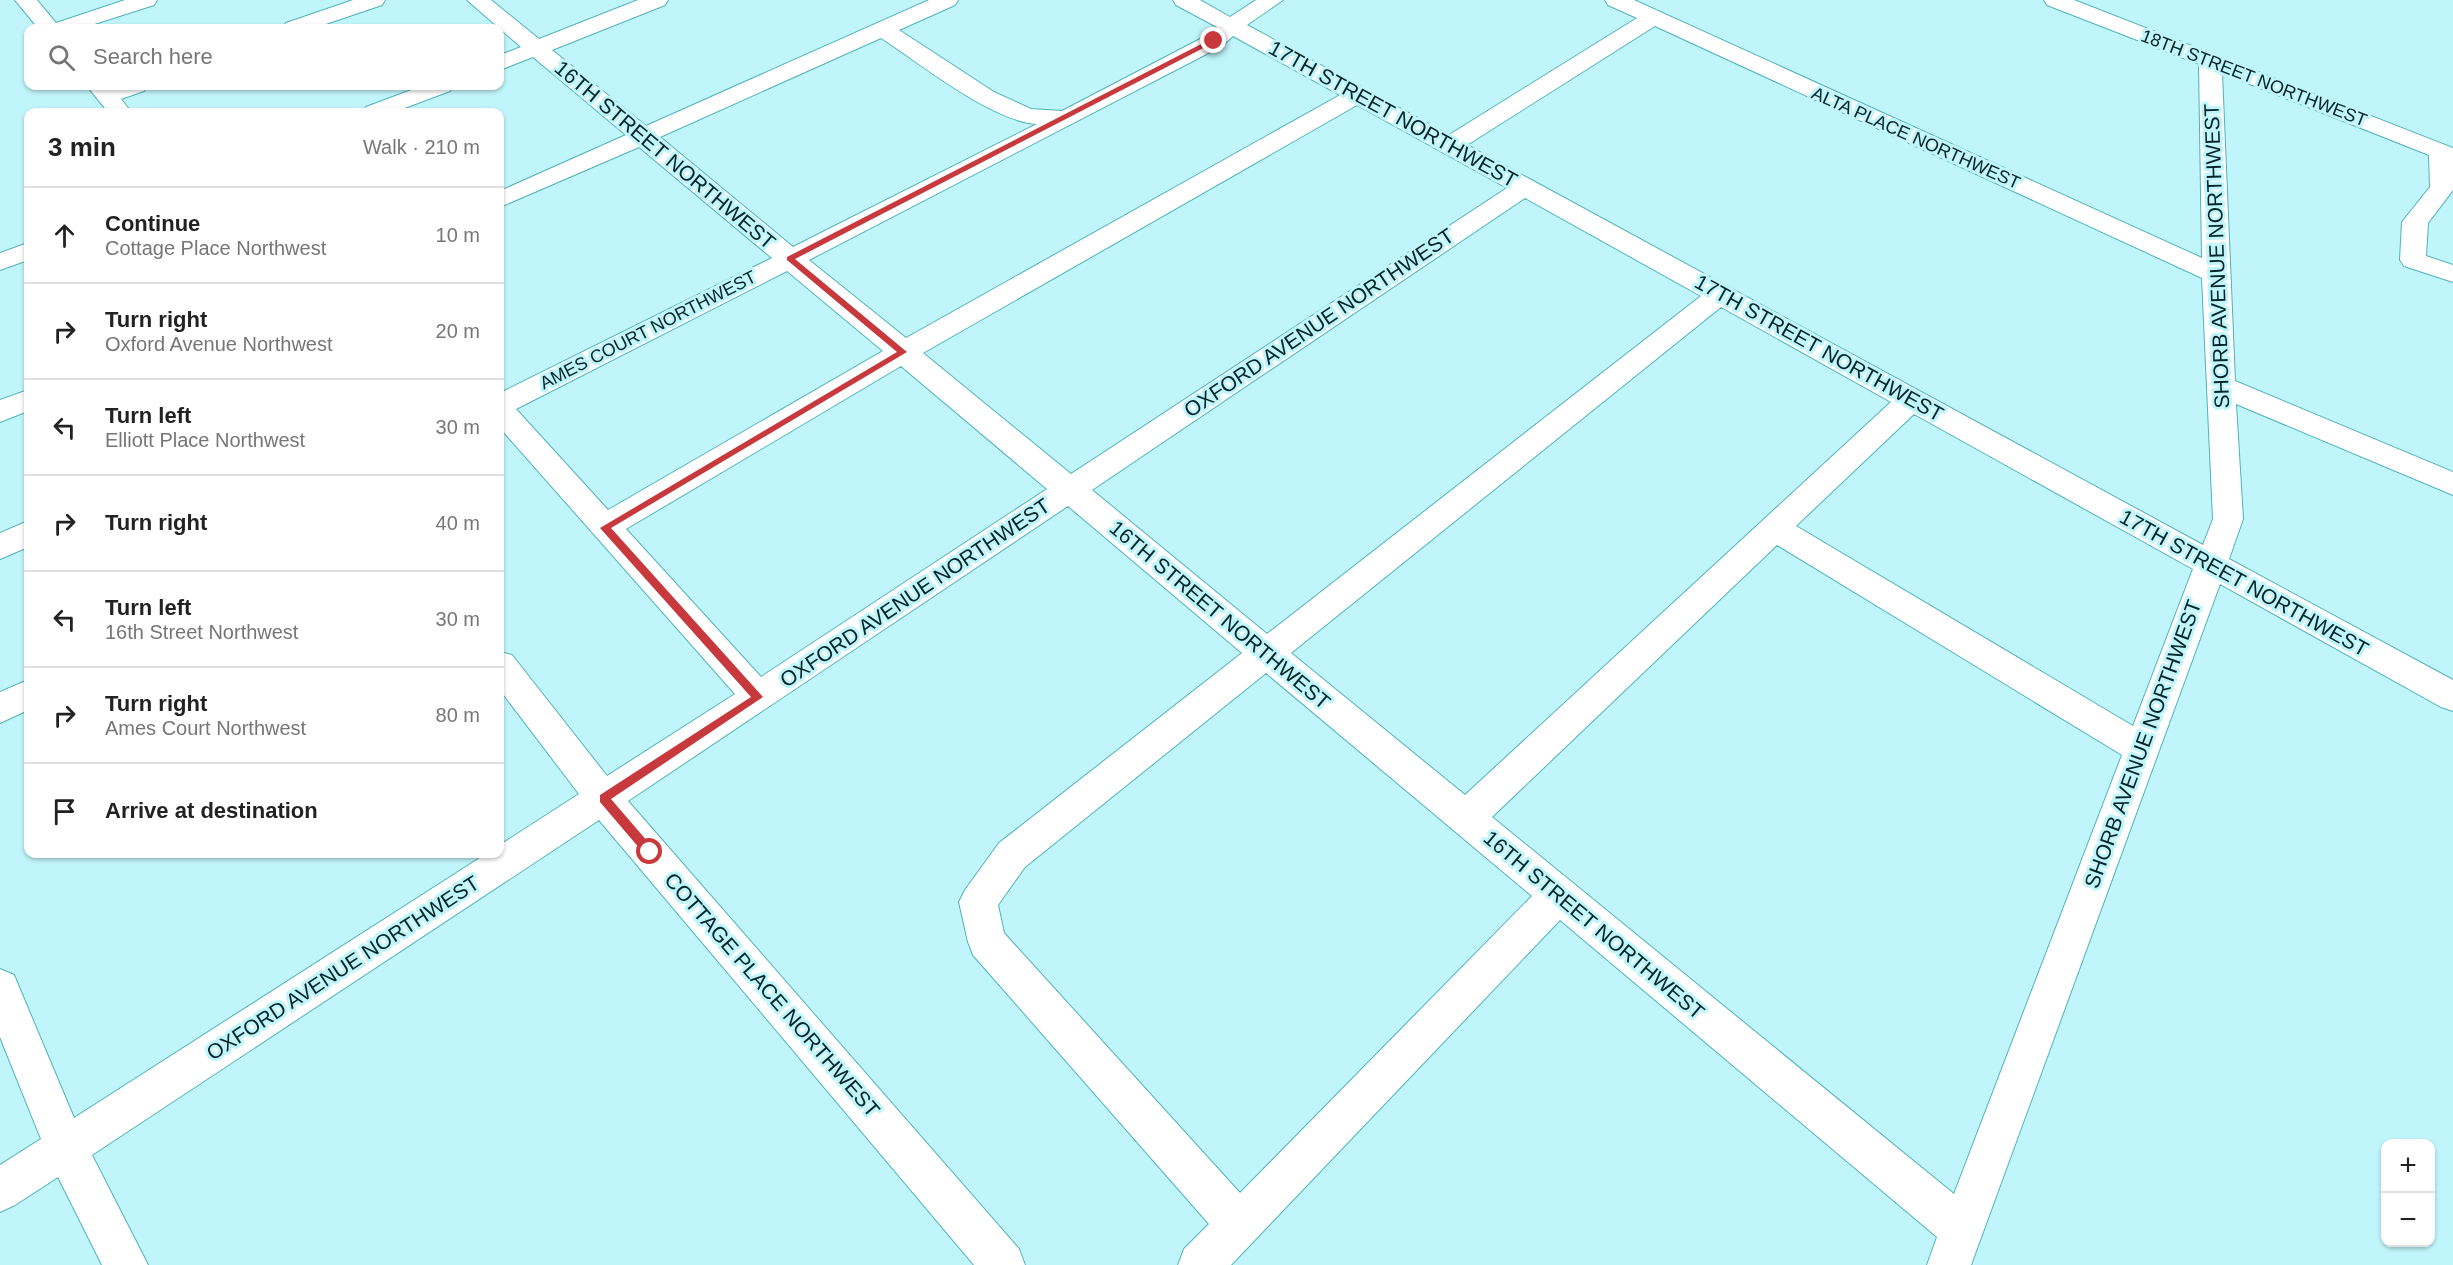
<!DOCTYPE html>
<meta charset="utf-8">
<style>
body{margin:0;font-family:Arial,sans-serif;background:#f6f6f6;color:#222}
.controls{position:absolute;right:18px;bottom:18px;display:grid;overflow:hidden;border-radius:12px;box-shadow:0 2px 4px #0004}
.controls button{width:54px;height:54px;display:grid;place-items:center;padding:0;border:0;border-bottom:2px solid #e0e0e0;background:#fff;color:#222;font:30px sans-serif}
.stop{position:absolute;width:18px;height:18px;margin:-14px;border:4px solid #c8393d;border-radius:50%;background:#fff}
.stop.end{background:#c8393d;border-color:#fff;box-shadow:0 2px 6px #0008}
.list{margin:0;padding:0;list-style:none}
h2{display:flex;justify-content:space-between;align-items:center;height:78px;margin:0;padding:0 24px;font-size:26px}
h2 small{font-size:20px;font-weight:400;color:#767676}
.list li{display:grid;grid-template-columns:39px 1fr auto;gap:18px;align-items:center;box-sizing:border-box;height:96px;padding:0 24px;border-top:2px solid #e0e0e0}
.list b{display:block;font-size:22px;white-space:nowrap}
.list p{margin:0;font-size:20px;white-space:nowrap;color:#767676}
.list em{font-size:20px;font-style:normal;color:#767676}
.icon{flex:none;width:33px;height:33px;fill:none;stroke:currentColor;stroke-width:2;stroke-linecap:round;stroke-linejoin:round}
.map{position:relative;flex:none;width:2453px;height:1265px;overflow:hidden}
.search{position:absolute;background:#fff;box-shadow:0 2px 4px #0004;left:24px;top:24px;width:480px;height:66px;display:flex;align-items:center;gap:15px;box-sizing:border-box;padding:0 21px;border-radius:12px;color:#767676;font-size:22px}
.panel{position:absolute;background:#fff;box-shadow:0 2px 4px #0004;left:24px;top:108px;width:480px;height:750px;border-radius:12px}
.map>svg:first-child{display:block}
</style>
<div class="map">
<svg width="2453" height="1265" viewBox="0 0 2453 1265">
<rect width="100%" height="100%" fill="#c0f6fb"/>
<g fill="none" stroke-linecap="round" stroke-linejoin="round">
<g stroke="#50b2bb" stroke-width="2">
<path id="minor" d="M15 0H37L56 23 125 0H157L154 5 82 28H38Z
M353 0H385L382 5 314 28H283L286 23Z
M467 0H491L539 39 638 0H668L665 5 552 50 646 126 929 0H958L955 5 899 30 994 92 1031 109 1062 111 1206 36 1217 27 1176 5 1173 0H1200L1230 17 1256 0H1283L1247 25 1449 135 1637 18 1608 5 1605 0H1634L2202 258 2199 64 2047 5 2044 0H2074L2453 148V190L2428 223 2426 256 2453 265V282L2404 266 2400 260 2402 222 2430 187 2429 155 2222 73 2235 381 2453 472V495L2236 404 2243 519 2229 559 2453 680V711L2441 707 2220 584 1971 1265H1927L1937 1237 1560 920 1231 1265H1178L1184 1249 1209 1224 973 955 968 942 959 902 965 890 999 843 1242 653 1068 506 628 801 1019 1249 1025 1265H974L599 820 92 1155 148 1265H102L58 1177 15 1205 0 1212V1165L41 1139 0 1037V969L14 975 74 1118 486 854H500V845L579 794 500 690V652L512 655 607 776 735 694 500 428V393L772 258 639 147 500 207V191L626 135 533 57 500 70V55L521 47ZM1655 26 2202 278 2213 519 2203 545 1467 145ZM1233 36 1340 95 906 338 809 260 1222 46ZM881 38C921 64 991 121 1037 124L793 247 660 137ZM1357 105 1507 188 1071 474 923 353ZM1525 198 1701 296 1267 634 1092 490ZM787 271 883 351 608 510 516 409ZM1721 307 1891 402 1465 795 1291 653ZM901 366 1047 489 761 677 626 529ZM1914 414 2193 569 2133 726 1796 526ZM1777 545 2122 755 1954 1194 1492 817ZM1266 673 1532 896 1240 1193 1004 933 998 905 1025 867Z
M87 86H147L144 91 121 99 131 112H108Z
M422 86H453L450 91 394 112H362L366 107Z
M28 243V260L0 270V253Z
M28 390V411L0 422V400Z
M28 521V547L0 559V533Z
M28 680V710L0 723V692Z"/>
</g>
<use href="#minor" fill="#fff" fill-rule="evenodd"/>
</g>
<path fill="#c8393d" d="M1211 39 1217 41 795 259 907 352 611 528 763 697 611 799 654 849V856H646L600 802V795L751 697 600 528 897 352 787 260V257Z"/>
<g text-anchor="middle" stroke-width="6" stroke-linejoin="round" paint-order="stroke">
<g font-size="18" fill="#052528" stroke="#c0f6fb">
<text transform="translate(2254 78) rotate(21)" y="6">18TH STREET NORTHWEST</text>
<text transform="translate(1916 138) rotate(24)" y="6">ALTA PLACE NORTHWEST</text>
<text transform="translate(648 330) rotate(-27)" y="6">AMES COURT NORTHWEST</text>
</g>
<g font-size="21" fill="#052528" stroke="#c0f6fb">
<text transform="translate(1393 114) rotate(29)" y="7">17TH STREET NORTHWEST</text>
<text transform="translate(665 155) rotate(40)" y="7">16TH STREET NORTHWEST</text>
<text transform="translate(2217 256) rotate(-92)" y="7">SHORB AVENUE NORTHWEST</text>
<text transform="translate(1319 323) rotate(-34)" y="7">OXFORD AVENUE NORTHWEST</text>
<text transform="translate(1819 348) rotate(29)" y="7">17TH STREET NORTHWEST</text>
<text transform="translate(2244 583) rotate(29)" y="7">17TH STREET NORTHWEST</text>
<text transform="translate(915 593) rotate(-34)" y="7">OXFORD AVENUE NORTHWEST</text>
<text transform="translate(1220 615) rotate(40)" y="7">16TH STREET NORTHWEST</text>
<text transform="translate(2143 744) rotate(-70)" y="7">SHORB AVENUE NORTHWEST</text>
<text transform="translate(1594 925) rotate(40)" y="7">16TH STREET NORTHWEST</text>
<text transform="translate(343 968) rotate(-33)" y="7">OXFORD AVENUE NORTHWEST</text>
<text transform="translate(772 995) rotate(49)" y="7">COTTAGE PLACE NORTHWEST</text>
</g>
</g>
</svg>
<div class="controls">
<button>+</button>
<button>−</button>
</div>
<div class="stop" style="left:650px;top:852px"></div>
<div class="stop end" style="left:1214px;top:41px"></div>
<div class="search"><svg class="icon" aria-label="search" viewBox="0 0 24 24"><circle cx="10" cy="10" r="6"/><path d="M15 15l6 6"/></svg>Search here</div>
<section class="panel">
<h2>3 min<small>Walk · 210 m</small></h2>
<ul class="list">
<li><svg class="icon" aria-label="ahead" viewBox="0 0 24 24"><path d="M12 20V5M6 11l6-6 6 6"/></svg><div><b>Continue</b><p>Cottage Place Northwest</p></div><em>10 m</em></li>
<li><svg class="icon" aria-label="right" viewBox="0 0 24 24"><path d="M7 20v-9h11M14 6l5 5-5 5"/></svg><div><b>Turn right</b><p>Oxford Avenue Northwest</p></div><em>20 m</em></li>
<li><svg class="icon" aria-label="left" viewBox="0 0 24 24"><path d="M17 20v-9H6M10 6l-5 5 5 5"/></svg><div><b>Turn left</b><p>Elliott Place Northwest</p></div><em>30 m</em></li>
<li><svg class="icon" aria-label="right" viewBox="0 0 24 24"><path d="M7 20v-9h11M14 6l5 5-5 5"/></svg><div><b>Turn right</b></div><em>40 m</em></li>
<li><svg class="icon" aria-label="left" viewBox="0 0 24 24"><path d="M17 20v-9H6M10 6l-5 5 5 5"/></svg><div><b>Turn left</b><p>16th Street Northwest</p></div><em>30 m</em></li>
<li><svg class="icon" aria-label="right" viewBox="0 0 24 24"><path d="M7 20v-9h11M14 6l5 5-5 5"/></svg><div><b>Turn right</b><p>Ames Court Northwest</p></div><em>80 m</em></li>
<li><svg class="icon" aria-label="arrive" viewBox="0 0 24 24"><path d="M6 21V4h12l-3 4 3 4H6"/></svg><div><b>Arrive at destination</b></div></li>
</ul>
</section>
</div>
